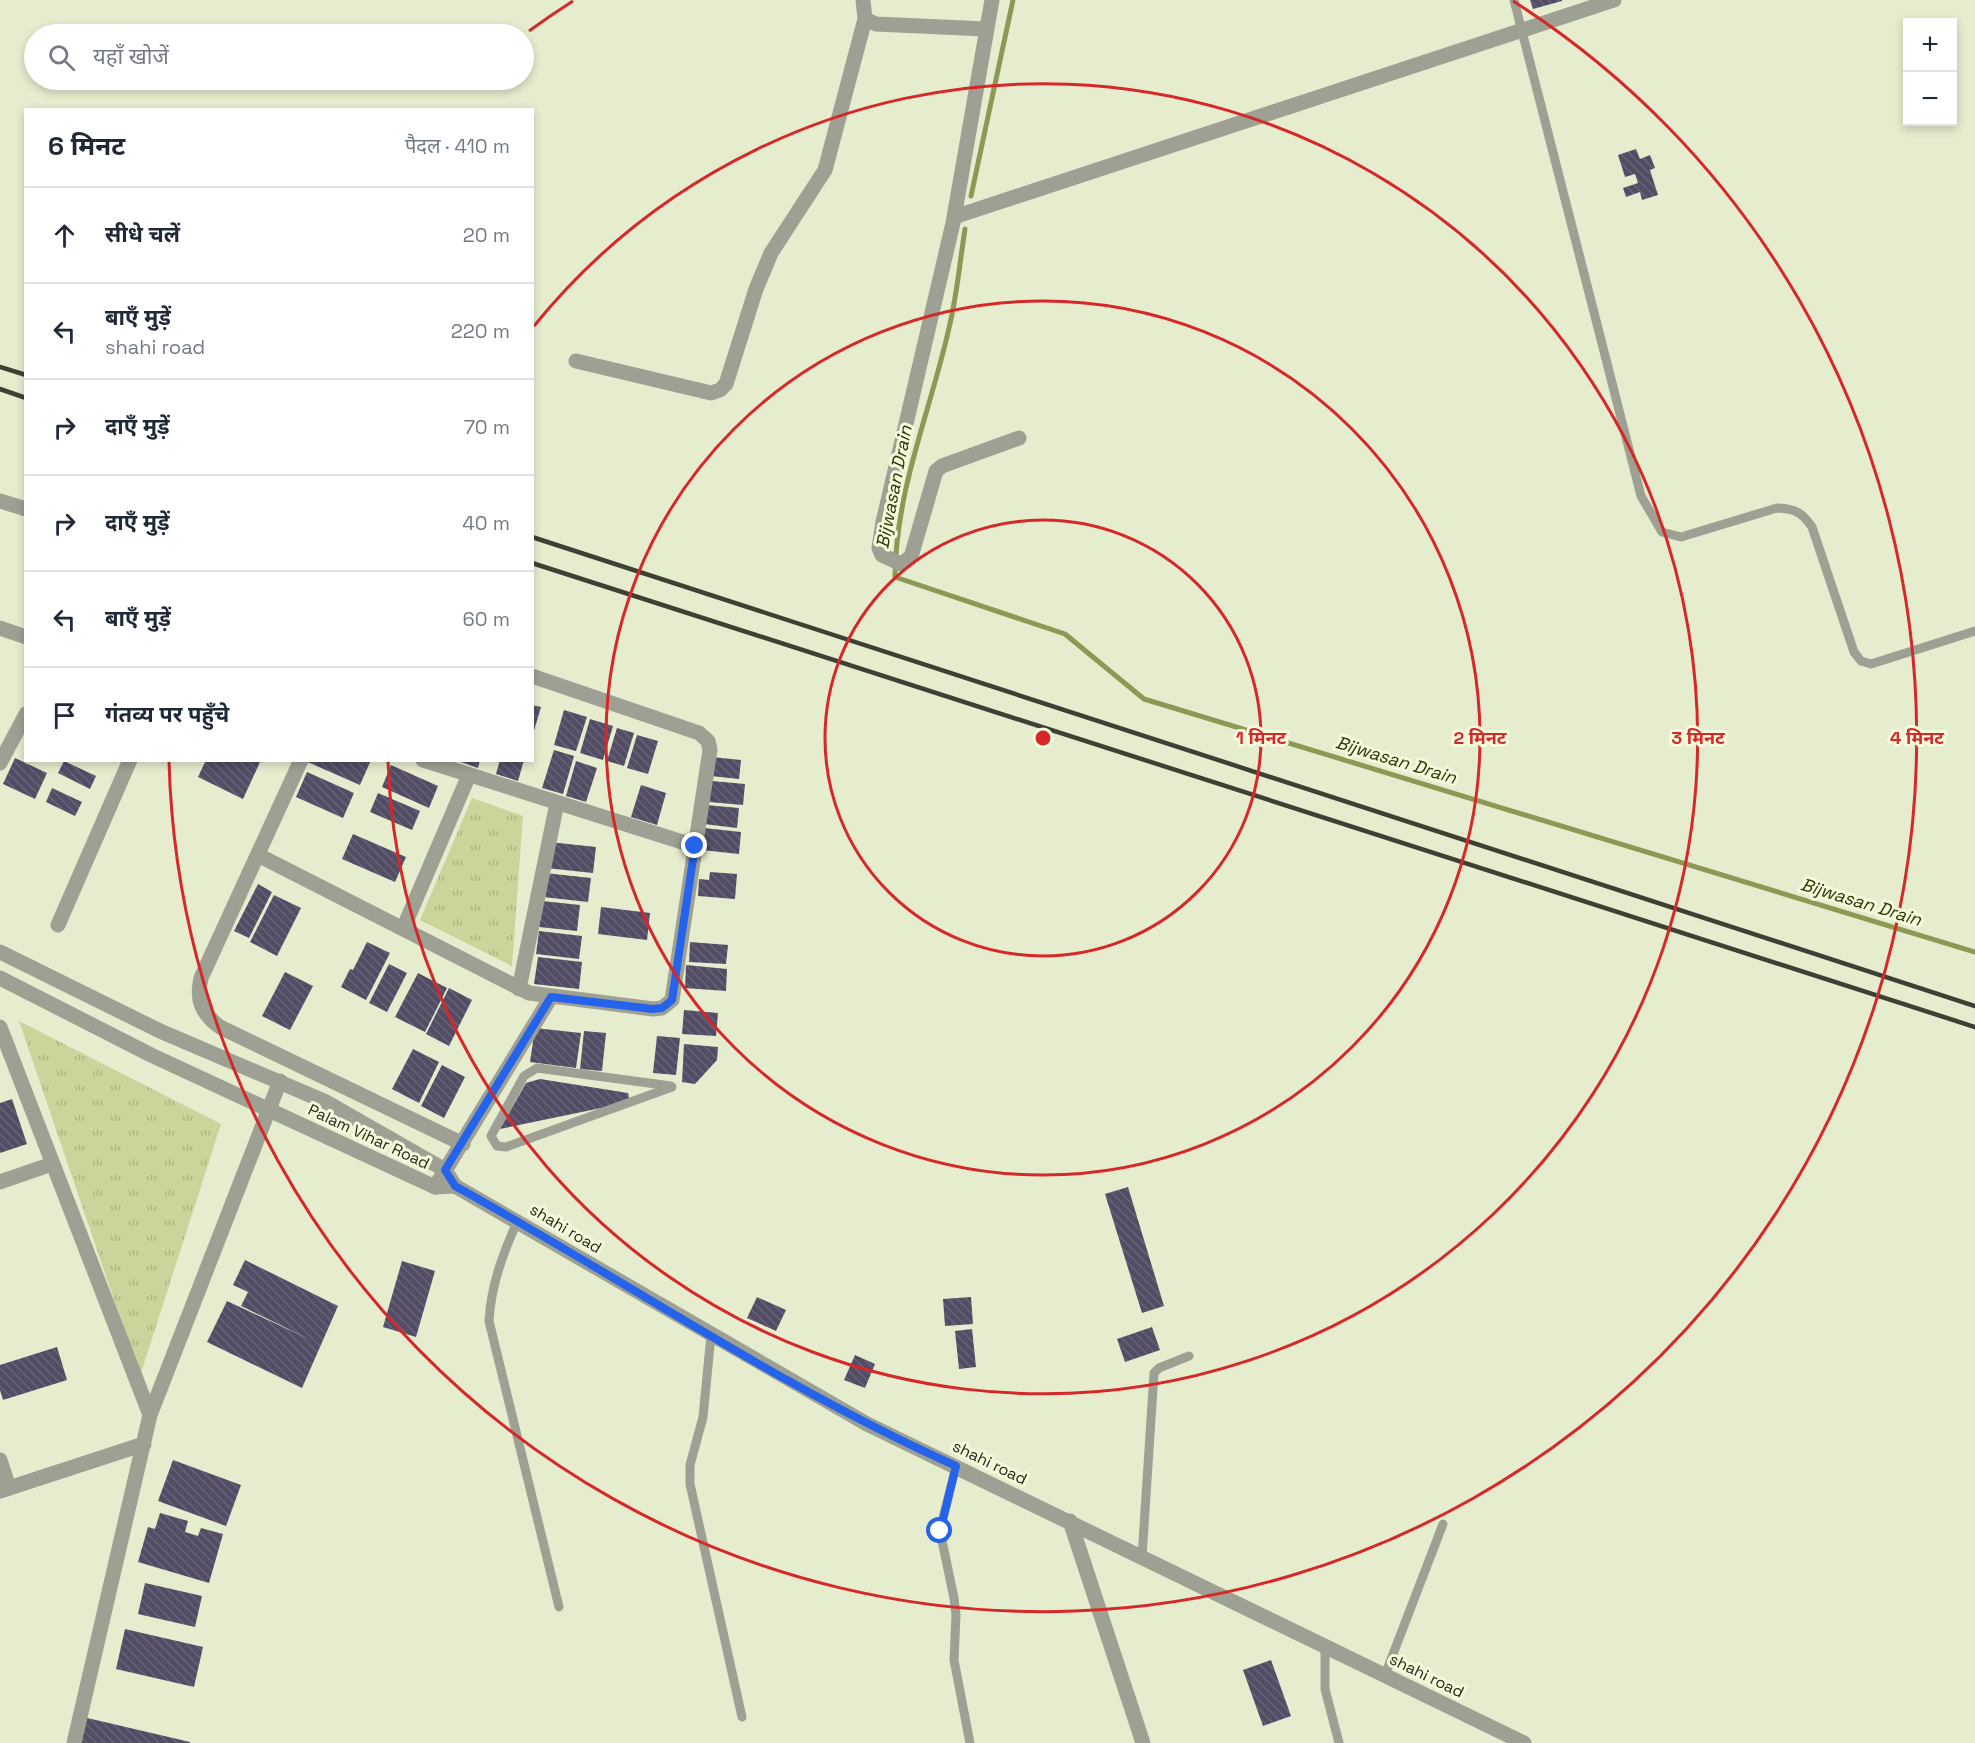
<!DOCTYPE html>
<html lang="hi">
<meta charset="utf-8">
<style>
body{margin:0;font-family:"Space Grotesk","Noto Sans Devanagari",sans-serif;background:#f6f6f7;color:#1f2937}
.controls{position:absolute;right:18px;top:18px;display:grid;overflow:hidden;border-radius:0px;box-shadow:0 3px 9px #0003}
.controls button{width:54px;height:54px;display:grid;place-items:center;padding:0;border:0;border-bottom:2px solid #e0e1e3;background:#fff;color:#1f2937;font:30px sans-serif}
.stop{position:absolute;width:18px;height:18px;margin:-14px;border:4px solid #2563eb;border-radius:50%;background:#fff}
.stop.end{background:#2563eb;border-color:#fff;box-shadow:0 2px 6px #0008}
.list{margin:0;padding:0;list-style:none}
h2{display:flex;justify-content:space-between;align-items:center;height:78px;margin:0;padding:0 24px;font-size:26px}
h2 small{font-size:20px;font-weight:400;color:#747a83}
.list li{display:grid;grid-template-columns:39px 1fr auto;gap:18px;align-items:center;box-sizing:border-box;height:96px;padding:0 24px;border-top:2px solid #e0e1e3}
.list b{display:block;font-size:22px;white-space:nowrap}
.list p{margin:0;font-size:20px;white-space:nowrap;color:#747a83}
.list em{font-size:20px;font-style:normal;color:#747a83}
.icon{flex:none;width:33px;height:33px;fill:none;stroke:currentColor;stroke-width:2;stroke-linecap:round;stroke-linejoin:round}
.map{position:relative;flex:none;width:1975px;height:1743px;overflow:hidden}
.search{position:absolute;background:#fff;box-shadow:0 3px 9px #0003;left:24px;top:24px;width:510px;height:66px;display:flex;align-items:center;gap:15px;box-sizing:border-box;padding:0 21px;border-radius:33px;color:#747a83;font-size:22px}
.panel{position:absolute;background:#fff;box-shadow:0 3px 9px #0003;left:24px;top:108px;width:510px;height:654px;border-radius:0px}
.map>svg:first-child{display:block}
</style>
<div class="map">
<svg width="1975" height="1743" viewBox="0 0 1975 1743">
<defs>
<pattern id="grass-tufts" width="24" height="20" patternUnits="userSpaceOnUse" patternTransform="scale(1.5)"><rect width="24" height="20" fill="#cad49b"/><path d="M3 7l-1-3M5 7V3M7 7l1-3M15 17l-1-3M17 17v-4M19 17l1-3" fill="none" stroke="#adb685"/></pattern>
<pattern id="building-back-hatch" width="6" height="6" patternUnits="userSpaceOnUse" patternTransform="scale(1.5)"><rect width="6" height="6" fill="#524c65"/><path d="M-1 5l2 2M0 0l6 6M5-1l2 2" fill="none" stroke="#686376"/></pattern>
</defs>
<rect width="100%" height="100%" fill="#e6ecce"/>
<path fill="url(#grass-tufts)" d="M472 798 523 816 512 966 420 920Z
M19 1021 221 1124 140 1376Z"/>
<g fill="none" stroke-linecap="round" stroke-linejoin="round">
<path stroke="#8e9855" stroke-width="5" d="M971 196 1013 0
M965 229C960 261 957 295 949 328 930 413 896 488 895 577L1065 634 1144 699 1975 952"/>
</g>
<path fill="url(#building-back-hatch)" d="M1530 0H1562V1L1533 9Z
M1636 149 1640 159 1650 155 1655 168 1650 170 1658 195 1642 200 1640 192 1626 197 1623 188 1638 183 1635 174 1625 177 1618 155Z
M532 705 541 707 533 734H532Z
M564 710 587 717 576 751 554 745Z
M590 719 613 726 603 760 580 753Z
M617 728 634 733 624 766 607 761Z
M637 735 658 741 648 774 627 768Z
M554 750 574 756 563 794 542 788Z
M712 757 741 760 739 779 711 776Z
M15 758 47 773 35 799 3 784Z
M206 760H261L243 799 198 777Z
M303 760H371L360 785Z
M455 760H480L478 768Z
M500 760H524L518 781 496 774Z
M64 761 96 776 90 789 58 773Z
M576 761 597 768 586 802 566 796Z
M391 765 438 786 429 808 382 787Z
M307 772 354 793 343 818 296 797Z
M712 781 745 784 743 805 709 802Z
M641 785 666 793 657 825 631 817Z
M52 788 82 802 75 816 46 802Z
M378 793 420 811 412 830 370 812Z
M706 805 739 808 737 828 704 824Z
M704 828 741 832 739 854 702 850Z
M353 834 406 857 395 882 342 859Z
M549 842 596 847 593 873 546 868Z
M710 872 737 874 735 899 698 896 699 879 709 880Z
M545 873 591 878 588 902 543 897Z
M258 884 272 892 249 938 234 931Z
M274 895 301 908 277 956 250 942Z
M542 901 580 905 577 931 539 927Z
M601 907 650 913 647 940 598 934Z
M539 931 582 936 579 959 536 954Z
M367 942 390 953 366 1000 341 987 350 969 353 970Z
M690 942 728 945 726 964 689 962Z
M538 957 582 962 579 989 534 984Z
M389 964 407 973 387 1012 369 1003Z
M686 965 727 969 726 991 685 988Z
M285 972 313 986 290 1030 262 1016Z
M418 973 447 988 425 1032 395 1017Z
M449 988 472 1000 449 1046 426 1034Z
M684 1010 718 1013 716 1036 682 1034Z
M535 1028 581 1033 576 1068 530 1062Z
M584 1031 606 1033 602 1071 580 1069Z
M657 1036 680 1038 676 1075 653 1073Z
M684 1044 718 1047 717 1060 695 1084 682 1082Z
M413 1049 439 1062 419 1103 392 1089Z
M442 1065 465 1077 444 1118 421 1106Z
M540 1079 628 1093 630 1102 500 1129 526 1083Z
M12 1099 27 1144 0 1153V1103Z
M1128 1187 1164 1306 1142 1313 1105 1194Z
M245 1260 338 1306 302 1388 207 1342 227 1301 313 1341 241 1306 248 1292 233 1285Z
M402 1261 435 1271 416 1337 383 1327Z
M757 1297 786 1310 776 1331 747 1318Z
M971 1297 973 1324 945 1326 943 1299Z
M1152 1327 1160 1350 1125 1362 1117 1339Z
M972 1329 976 1367 959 1369 955 1331Z
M57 1347 67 1380 3 1400 0 1390V1365Z
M855 1355 875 1364 865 1388 844 1380Z
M173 1460 241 1485 226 1526 158 1501Z
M160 1513 188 1521 185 1532 198 1536 201 1528 223 1534 209 1583 138 1562 148 1527 155 1529Z
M145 1583 202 1596 195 1627 138 1614Z
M125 1629 203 1647 194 1687 116 1669Z
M1271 1660 1291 1716 1263 1726 1243 1670Z
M83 1717 190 1742V1743H78Z"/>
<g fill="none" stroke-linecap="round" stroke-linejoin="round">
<path stroke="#9da093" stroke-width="9" d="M1514 0 1641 496 1662 532 1681 537 1777 508C1795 509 1802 512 1812 527L1854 652 1861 661 1871 664 1975 631
M537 1068 671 1086 672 1087 506 1147 497 1146 491 1136 524 1076Z
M518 1220C503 1253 491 1285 489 1321L559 1607
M711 1335 703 1417 690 1465V1484L742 1717
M956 1466 940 1531 954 1598 956 1615 954 1660 970 1743
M1142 1557 1154 1373 1159 1368 1189 1356
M1325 1646V1689L1339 1743
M1385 1675 1443 1524"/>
<path stroke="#9da093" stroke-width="15" d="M992 0 953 223 883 522 879 548 882 555 901 564 911 557 936 471 942 466 1019 438
M865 19 876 24 985 29
M954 217 1614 0
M576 361 711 393 720 390 726 384 756 289 771 253 825 170 865 19 863 0
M0 501 26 509
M0 628 26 637
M301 760 201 978C196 1000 202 1014 220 1027L463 1144
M423 760 695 846
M0 763 26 714
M258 855 529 993 653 1009 662 1008 672 1000 710 750 708 741 699 733 532 676
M58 925 130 760
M403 929 469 775
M519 989 557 803
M0 1027 150 1415
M0 1182 52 1164
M435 1187 551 997
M0 1460 9 1488
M0 1491 144 1444
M1070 1521 1143 1743
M74 1743 150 1415 280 1081"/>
<path stroke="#9da093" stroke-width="15" d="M0 952 160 1031 326 1102 445 1170 455 1186 867 1424 1524 1743
M0 978 151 1055 435 1187 455 1186"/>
<path stroke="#3d4033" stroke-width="4.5" d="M0 367 26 375
M0 389 26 398
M532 537 1975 1006
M532 563 1975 1027"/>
</g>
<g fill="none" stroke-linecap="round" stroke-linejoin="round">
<path stroke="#2563eb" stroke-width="8" d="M695 846 672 1000 662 1008 653 1009 551 997 445 1170 455 1186C622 1278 781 1388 956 1466L940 1531"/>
</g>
<g fill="none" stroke="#d62828" stroke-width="3">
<circle cx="1043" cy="738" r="218"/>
<circle cx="1043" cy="738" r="437"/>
<path d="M534 326A655 655 0 1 1 388 761"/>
<path d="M529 31A874 874 0 0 1 573 1M1513 1A874 874 0 1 1 169 761"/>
</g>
<g text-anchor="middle" stroke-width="6" stroke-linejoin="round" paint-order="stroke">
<g font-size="16" fill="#25271c" stroke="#f4fadb">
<text transform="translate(369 1136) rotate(25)" y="6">Palam Vihar Road</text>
<text transform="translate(566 1228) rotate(31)" y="6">shahi road</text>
<text transform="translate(990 1462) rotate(26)" y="6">shahi road</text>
<text transform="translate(1427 1675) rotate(26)" y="6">shahi road</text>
</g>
<g font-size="18" font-style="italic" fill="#2f3500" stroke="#f4fadb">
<text transform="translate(894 487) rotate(-79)" y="6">Bijwasan Drain</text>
<text transform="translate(1396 760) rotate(17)" y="6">Bijwasan Drain</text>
<text transform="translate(1861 902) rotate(17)" y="6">Bijwasan Drain</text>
</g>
</g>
<circle cx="1043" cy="738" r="9" fill="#d62828" stroke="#f4fadb" stroke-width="3"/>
<g font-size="18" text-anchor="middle" font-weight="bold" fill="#d62828" stroke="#f4fadb" stroke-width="6" stroke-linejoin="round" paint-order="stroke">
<text x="1261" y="744">1 मिनट</text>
<text x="1480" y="744">2 मिनट</text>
<text x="1698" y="744">3 मिनट</text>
<text x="1917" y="744">4 मिनट</text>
</g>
</svg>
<div class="controls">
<button>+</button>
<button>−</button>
</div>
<div class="stop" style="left:940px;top:1531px"></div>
<div class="stop end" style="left:695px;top:846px"></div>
<div class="search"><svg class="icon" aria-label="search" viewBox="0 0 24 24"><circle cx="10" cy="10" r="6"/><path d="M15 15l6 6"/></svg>यहाँ खोजें</div>
<section class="panel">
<h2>6 मिनट<small>पैदल · 410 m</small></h2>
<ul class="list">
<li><svg class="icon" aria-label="ahead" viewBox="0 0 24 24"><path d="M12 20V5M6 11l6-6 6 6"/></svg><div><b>सीधे चलें</b></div><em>20 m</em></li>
<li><svg class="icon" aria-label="left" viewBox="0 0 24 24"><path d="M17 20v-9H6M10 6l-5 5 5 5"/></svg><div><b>बाएँ मुड़ें</b><p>shahi road</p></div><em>220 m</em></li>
<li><svg class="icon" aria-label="right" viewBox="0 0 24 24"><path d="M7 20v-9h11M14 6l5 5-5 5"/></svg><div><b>दाएँ मुड़ें</b></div><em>70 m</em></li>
<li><svg class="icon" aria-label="right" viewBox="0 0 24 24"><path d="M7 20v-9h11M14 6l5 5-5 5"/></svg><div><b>दाएँ मुड़ें</b></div><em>40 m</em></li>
<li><svg class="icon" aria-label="left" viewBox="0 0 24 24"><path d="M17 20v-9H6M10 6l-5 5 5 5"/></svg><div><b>बाएँ मुड़ें</b></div><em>60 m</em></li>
<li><svg class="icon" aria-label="arrive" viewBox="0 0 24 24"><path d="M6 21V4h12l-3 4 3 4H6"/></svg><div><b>गंतव्य पर पहुँचे</b></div></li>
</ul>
</section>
</div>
